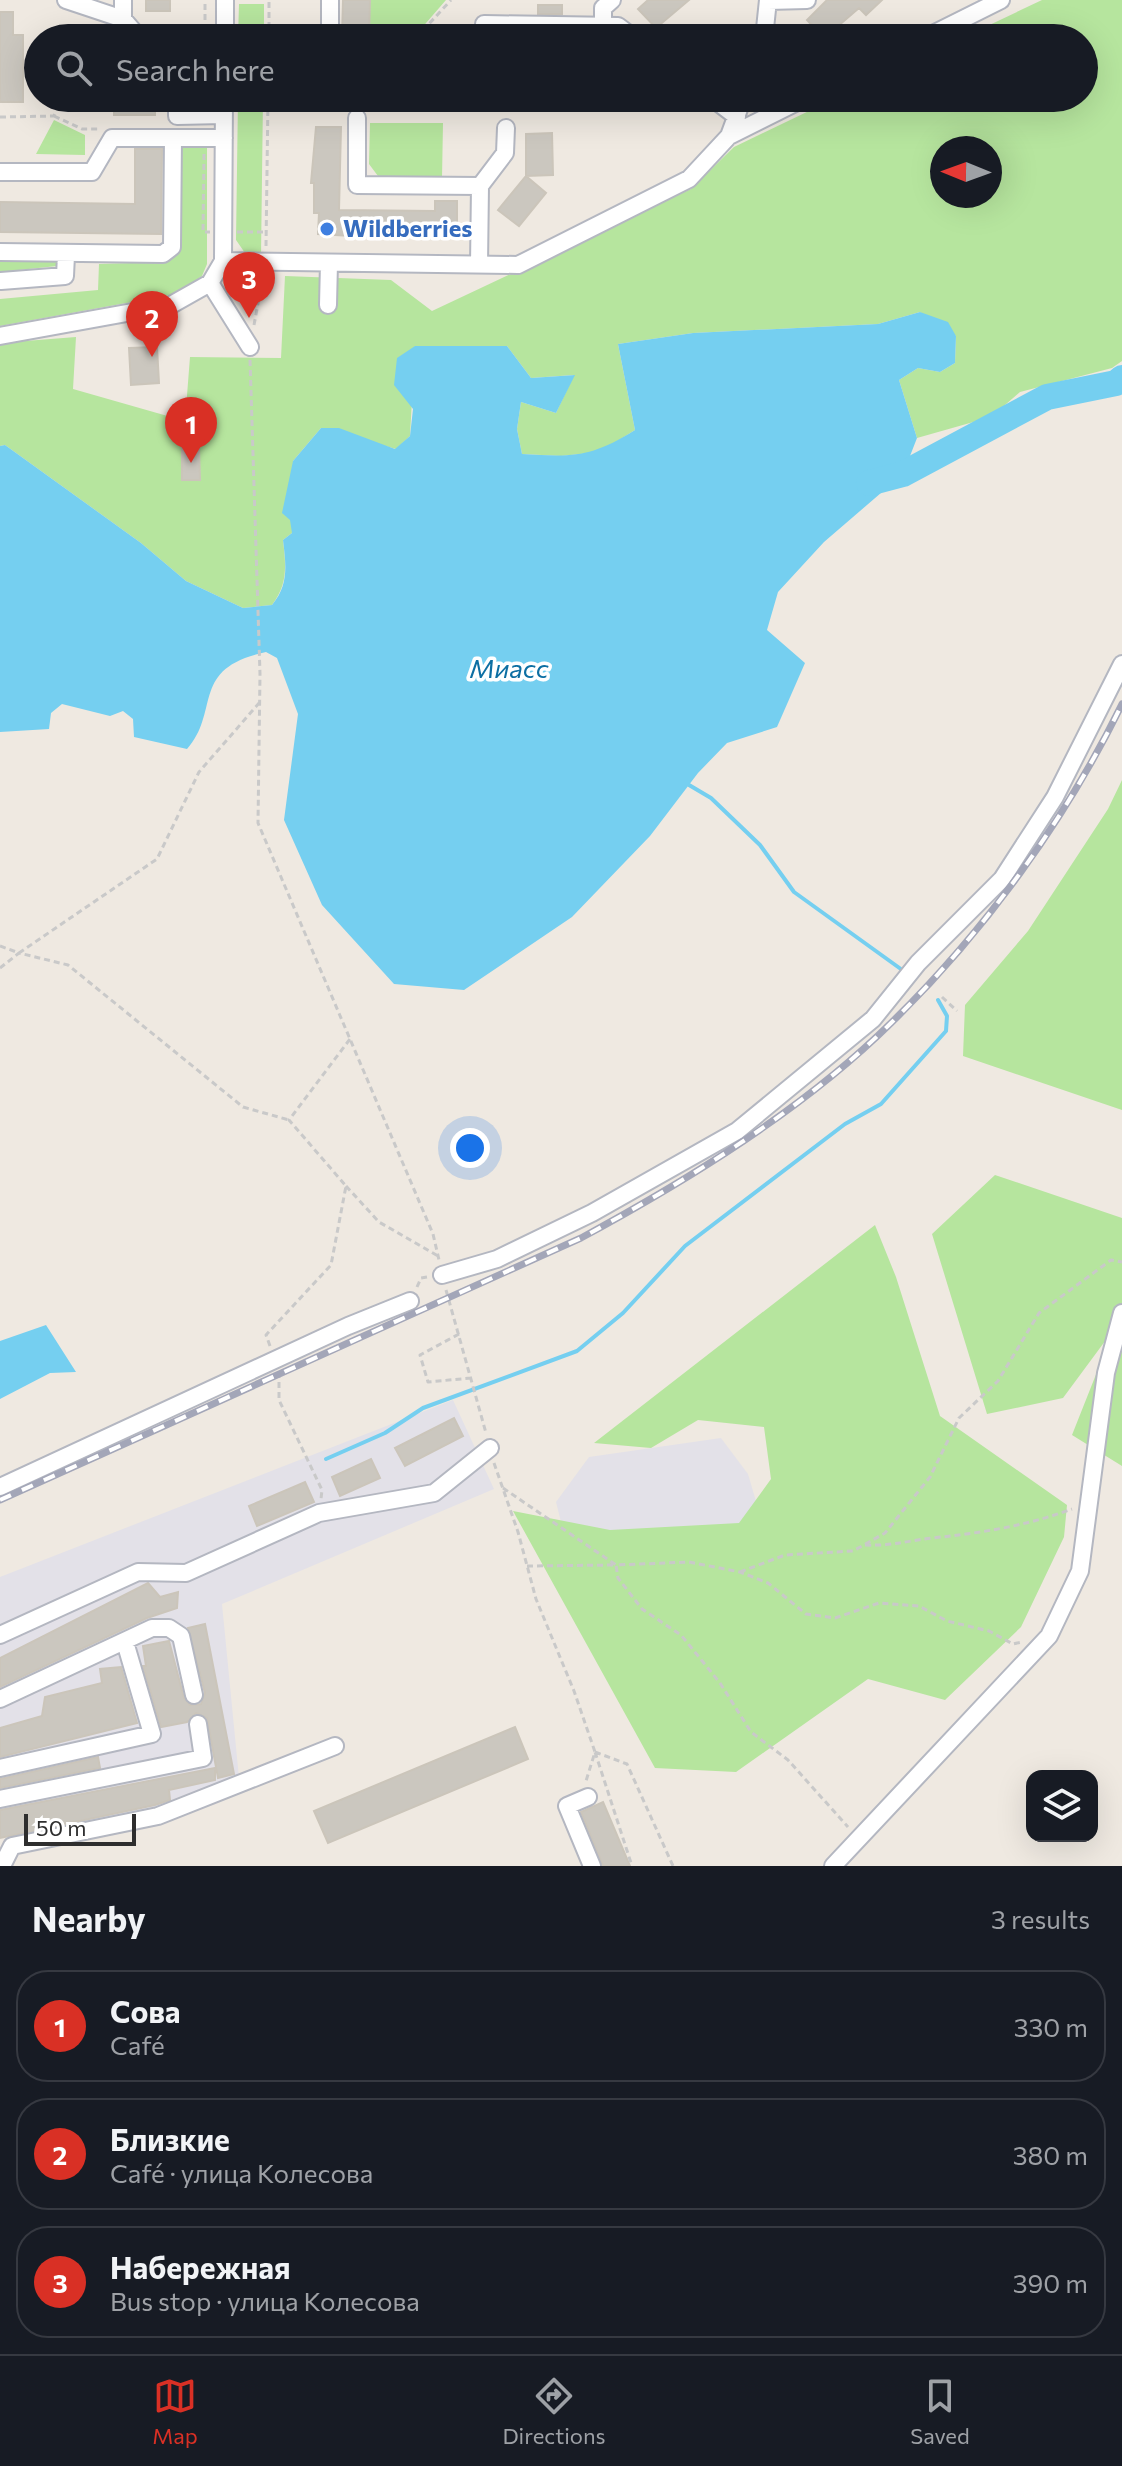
<!DOCTYPE html>
<meta charset="utf-8">
<style>
body{margin:0;font-family:Commissioner,sans-serif;background:#20242c;color:#f1f3f6}
.controls{position:absolute;right:24px;bottom:24px;display:grid;overflow:hidden;border-radius:16px;box-shadow:0 8px 32px #0002}
.controls button{width:72px;height:72px;display:grid;place-items:center;padding:0;border:0;border-bottom:2px solid #363941;background:#171b24;color:#f1f3f6;font:40px sans-serif}
.compass{position:absolute;left:930px;top:136px;width:72px;height:72px;border-radius:50%;background:#171b24;box-shadow:0 8px 32px #0002;rotate:271deg}
.scale{position:absolute;left:24px;bottom:20px;width:112px;box-sizing:border-box;padding-left:8px;border:4px solid #2e2e2e;border-top:0;font-size:22px;line-height:28px;white-space:nowrap;color:#2e2e2e;-webkit-text-stroke:6px #fff;paint-order:stroke}
.you{position:absolute;left:470px;top:1148px;width:28px;height:28px;margin:-20px;border:6px solid #fff;border-radius:50%;background:#1a73e8;box-shadow:0 0 0 12px #1a73e833}
.badge{display:grid;place-items:center;width:52px;height:52px;border-radius:50%;background:#d93025;color:#fff;font-size:26px;font-weight:700}
.pin{position:absolute;translate:-50% -66px;filter:drop-shadow(0 2px 4px #0008)}
.pin::after{content:'';position:absolute;top:42px;width:28px;height:24px;background:inherit;clip-path:polygon(0 0,100% 0,50% 100%)}
.list{margin:0;padding:0;list-style:none}
h2{display:flex;justify-content:space-between;align-items:center;height:104px;margin:0;padding:0 32px;font-size:34px}
h2 small{font-size:26px;font-weight:400;color:#9ea1a6}
.list li{display:grid;grid-template-columns:52px 1fr auto;gap:24px;align-items:center;box-sizing:border-box;height:112px;margin:0 16px 16px;padding:0 16px;border:2px solid #363941;border-radius:32px}
.list b{display:block;font-size:30px;white-space:nowrap}
.list p{margin:0;font-size:26px;white-space:nowrap;color:#9ea1a6}
.list em{font-size:26px;font-style:normal;color:#9ea1a6}
.icon{flex:none;width:44px;height:44px;fill:none;stroke:currentColor;stroke-width:2;stroke-linecap:round;stroke-linejoin:round}
.map{position:relative;flex:none;width:1122px;height:1866px;overflow:hidden}
.search{position:absolute;background:#171b24;box-shadow:0 8px 32px #0002;left:24px;right:24px;top:24px;height:88px;display:flex;align-items:center;gap:20px;box-sizing:border-box;padding:0 28px;border-radius:44px;color:#9ea1a6;font-size:30px}
.sheet{height:488px;background:#171b24}
nav{display:flex;justify-content:space-around;align-items:center;box-sizing:border-box;height:112px;border-top:2px solid #363941;background:#171b24;font-size:22px;color:#9ea1a6}
nav a{display:grid;justify-items:center;gap:4px}
nav .on{color:#d93025}
.map>svg:first-child{display:block}
</style>
<div class="map">
<svg width="1122" height="1866" viewBox="0 0 1122 1866">
<rect width="100%" height="100%" fill="#efe9e1"/>
<path fill="#e3e1e8" d="M453 1400 494 1489 222 1604 239 1778 168 1809 0 1835V1577Z
M721 1438 748 1474 758 1508 734 1536 626 1542 562 1526 556 1502 589 1457Z"/>
<path fill="#b6e59e" fill-rule="evenodd" d="M370 0H446L413 38H369Z
M1042 0H1122V361L1112 368 1020 392 991 417 917 438 899 380 918 368 940 372 955 363 956 336 920 312 878 324 693 333 618 344 635 430 600 452 561 456 522 454 517 429 521 402 556 413 574 375 531 378 507 346H415L410 436 396 449 321 428 293 461 292 533 283 540C286 566 288 584 272 605L243 608 186 581 141 543 5 445 0 446V343L76 337 73 389 185 421 190 357 281 358 285 276 391 280 432 311 691 189 734 147 836 98H1084V38H962ZM942 148H990V196H942Z
M239 4H264V38H238Z
M238 98H263L261 256 245 253 236 240Z
M54 120 85 135V155L36 154Z
M370 123H443L442 178 378 176 369 164Z
M180 145 207 146V264L202 276 176 294 0 326V299L98 290 99 264 162 262 179 252Z
M0 261H57V266L0 272Z
M1122 780V1110L963 1056 965 1005 1028 931 1108 809Z
M995 1175 1122 1218V1466L1072 1435 1114 1329 1063 1398 987 1414 932 1234Z
M875 1225 896 1277 940 1416 1067 1505 1064 1537 1021 1627 945 1700 868 1679 736 1772 655 1768 513 1511 610 1530 739 1523 771 1479 764 1427 698 1420 651 1448 594 1443Z"/>
<path fill="#75cff0" d="M920 312 948 322 956 336 955 363 940 372 918 368 899 380 917 438 903 474 824 542 778 592 767 630 805 663 777 727 727 743 698 773 650 836 572 917 464 990 394 984 322 905 284 820 298 714 277 658 266 652C189 668 221 711 187 749L134 737 133 719 123 711 110 716 62 704 51 713 49 729 0 732V446L5 445 141 543 186 581 243 608 272 605C289 585 286 565 283 540L292 533 290 520 282 513 293 461 321 428H339L395 449 410 436 413 409 394 385 397 358 415 346H507L531 378 575 375 556 413 521 402 517 429 522 454C573 457 590 458 635 430L618 344 693 333 878 324Z
M46 1325 76 1372 50 1373 0 1399V1341Z"/>
<g fill="none" stroke-linecap="round" stroke-linejoin="round">
<path stroke="#75cff0" stroke-width="4" d="M689 785 711 798 760 845 794 892 905 972
M326 1459 385 1433 423 1408 577 1351 623 1313 685 1246 845 1124 881 1104 946 1031 947 1016 938 1000"/>
<path stroke="#75cff0" stroke-width="26" d="M869 483 903 474 1047 397 1116 383 1122 378"/>
</g>
<path fill="#cbc7bf" stroke="#cbc5ba" stroke-width="2" d="M146 0H170V11H146Z
M343 0H370L369 38H342Z
M648 0H689L656 28 638 9Z
M827 0H882L866 15 859 8 824 38 807 20Z
M538 5H562V14H538Z
M0 12H13V35H23V102H0Z
M114 98H155V115H114Z
M316 127H341L339 210 435 211V201H457V231H435V236H404V239L318 234 319 213H314V183H311Z
M552 133 553 175 526 176V134Z
M135 149H162L161 234 0 232V202L135 204Z
M526 176 546 193 519 226 498 210Z
M157 347 159 383 131 385 129 348Z
M199 447 200 480H182V448Z
M454 1418 463 1436 405 1466 395 1448Z
M371 1459 380 1478 340 1496 332 1477Z
M305 1482 314 1502 257 1526 249 1506Z
M148 1583 160 1597 178 1592 177 1608 147 1618 0 1687V1658Z
M205 1624 234 1774 218 1778 207 1718 196 1713 187 1722 161 1727 143 1666H146L143 1646 169 1641 184 1698 190 1705 201 1704 205 1693 188 1628Z
M121 1667 137 1723 0 1757V1728L42 1716 45 1697 102 1683 100 1669Z
M515 1727 528 1759 328 1843 314 1811Z
M98 1757 100 1768 0 1788V1779Z
M215 1768V1780L169 1790 170 1800 155 1805 0 1838V1810Z
M603 1802 630 1866H603L581 1812Z"/>
<g fill="none" stroke-linecap="round" stroke-linejoin="round">
<g stroke="#b4b7c1" stroke-width="20">
<path id="minor" d="M66 0 123 19
M123 0V19L136 34 225 35
M768 1 807 0
M484 24 618 26 634 38
M603 25V8L612 0
M225 38V0
M330 38V0
M764 38 768 0
M925 38 1001 0
M177 98V116L224 115
M342 98 346 102
M712 98 737 117
M357 118V185L480 186 479 265
M729 136 743 98
M0 172H92L112 138H224
M480 186 505 153 506 128
M0 252 163 254 172 247 173 138
M223 261 518 265 689 179 729 136 805 98
M1 281 65 276 66 255
M210 283 250 347
M328 305 329 263
M0 336 171 305 210 283 223 261 224 98
M442 1275 497 1259 592 1213 737 1131 873 1019 918 963 1002 879 1055 797 1122 664
M0 1487 348 1326 410 1301
M0 1635 138 1572 186 1573 319 1513 434 1493 490 1448
M0 1699 152 1628H169L181 1636 194 1695
M0 1768 152 1734 125 1642
M588 1797 567 1806 592 1866
M0 1799 203 1758 198 1724
M2 1866 12 1846 158 1816 335 1746
M833 1866 1049 1636 1080 1571 1106 1373 1122 1313"/>
</g>
<path stroke="#c9c9c9" stroke-width="3" stroke-dasharray="6 4" stroke-linecap="butt" d="M205 20V0
M426 26 470 27
M84 38 101 28
M269 38V0
M416 38 451 0
M54 116 82 129H101
M0 117 54 116 61 98
M204 154 203 232H210
M237 232H266
M266 246 268 98
M254 325 263 277
M250 360 260 674 258 823 433 1234 439 1260
M0 946 19 953 157 859 199 772 260 702
M0 968 19 953 68 965 243 1107 289 1120
M942 997 957 1011
M346 1186 379 1222 438 1256
M417 1287 421 1278 427 1277
M446 1290 486 1433
M459 1334 420 1355 428 1382 471 1378
M270 1346 266 1335 331 1265 346 1186 289 1120 350 1039
M279 1372V1400L322 1490 321 1499
M494 1463 518 1532 536 1599 574 1691 595 1752 586 1781
M503 1488 616 1565 689 1562 740 1572 768 1583 806 1614 835 1618 879 1603 919 1606 947 1621 989 1631 1013 1644 1022 1642
M865 1545C894 1546 905 1541 932 1538 981 1533 1026 1526 1072 1509
M527 1566 616 1565 618 1578 642 1609 681 1635 720 1683 751 1732 788 1760 848 1827
M740 1572 785 1555 853 1551 885 1533 930 1477 959 1418 998 1381 1039 1313 1111 1260 1122 1262
M595 1752 627 1764 673 1866
M595 1752 632 1866"/>
<use href="#minor" stroke="#fff" stroke-width="16"/>
<g stroke="#a3a6b8" stroke-width="7">
<path id="rail" d="M0 1500 581 1238C688 1180 804 1109 891 1023 984 932 1065 821 1122 704"/>
</g>
<use href="#rail" stroke="#fff" stroke-width="4" stroke-dasharray="12" stroke-linecap="butt"/>
</g>
<circle fill="#3f7fe0" stroke="#fff" stroke-width="3" cx="327" cy="229" r="8"/>
<g text-anchor="middle" stroke-width="7" stroke-linejoin="round" paint-order="stroke">
<g font-size="24" font-weight="bold" fill="#366cbe" stroke="#fff" text-anchor="start">
<text x="343" y="237">Wildberries</text>
</g>
<g font-size="26" font-style="italic" fill="#0d6fa3" stroke="#fff">
<text x="509" y="678">Миасс</text>
</g>
</g>
</svg>
<div class="controls">
<button><svg class="icon" aria-label="layers" viewBox="0 0 24 24"><path d="M12 4l9 5-9 5-9-5zM3 14l9 5 9-5"/></svg></button>
</div>
<svg class="compass" viewBox="-18 -18 36 36"><path d="M0-13l5 13h-10z" fill="#e53935"/><path d="M0 13l5-13h-10z" fill="#9ea1a6"/></svg>
<div class="scale">50 m</div>
<div class="you"></div>
<div class="pin badge" style="left:191px;top:463px">1</div>
<div class="pin badge" style="left:152px;top:357px">2</div>
<div class="pin badge" style="left:249px;top:318px">3</div>
<div class="search"><svg class="icon" aria-label="search" viewBox="0 0 24 24"><circle cx="10" cy="10" r="6"/><path d="M15 15l6 6"/></svg>Search here</div>
</div>
<section class="sheet">
<h2>Nearby<small>3 results</small></h2>
<ul class="list">
<li><span class="badge">1</span><div><b>Сова</b><p>Café</p></div><em>330 m</em></li>
<li><span class="badge">2</span><div><b>Близкие</b><p>Café · улица Колесова</p></div><em>380 m</em></li>
<li><span class="badge">3</span><div><b>Набережная</b><p>Bus stop · улица Колесова</p></div><em>390 m</em></li>
</ul>
</section>
<nav>
<a class="on"><svg class="icon" aria-label="map" viewBox="0 0 24 24"><path d="M3 6l6-2 6 2 6-2v14l-6 2-6-2-6 2zM9 4v14M15 6v14"/></svg>Map</a>
<a><svg class="icon" aria-label="directions" viewBox="0 0 24 24"><path d="M12 3l9 9-9 9-9-9zM9 14v-3h6M13 9l2 2-2 2"/></svg>Directions</a>
<a><svg class="icon" aria-label="saved" viewBox="0 0 24 24"><path d="M7 4h10v16l-5-4-5 4z"/></svg>Saved</a>
</nav>
